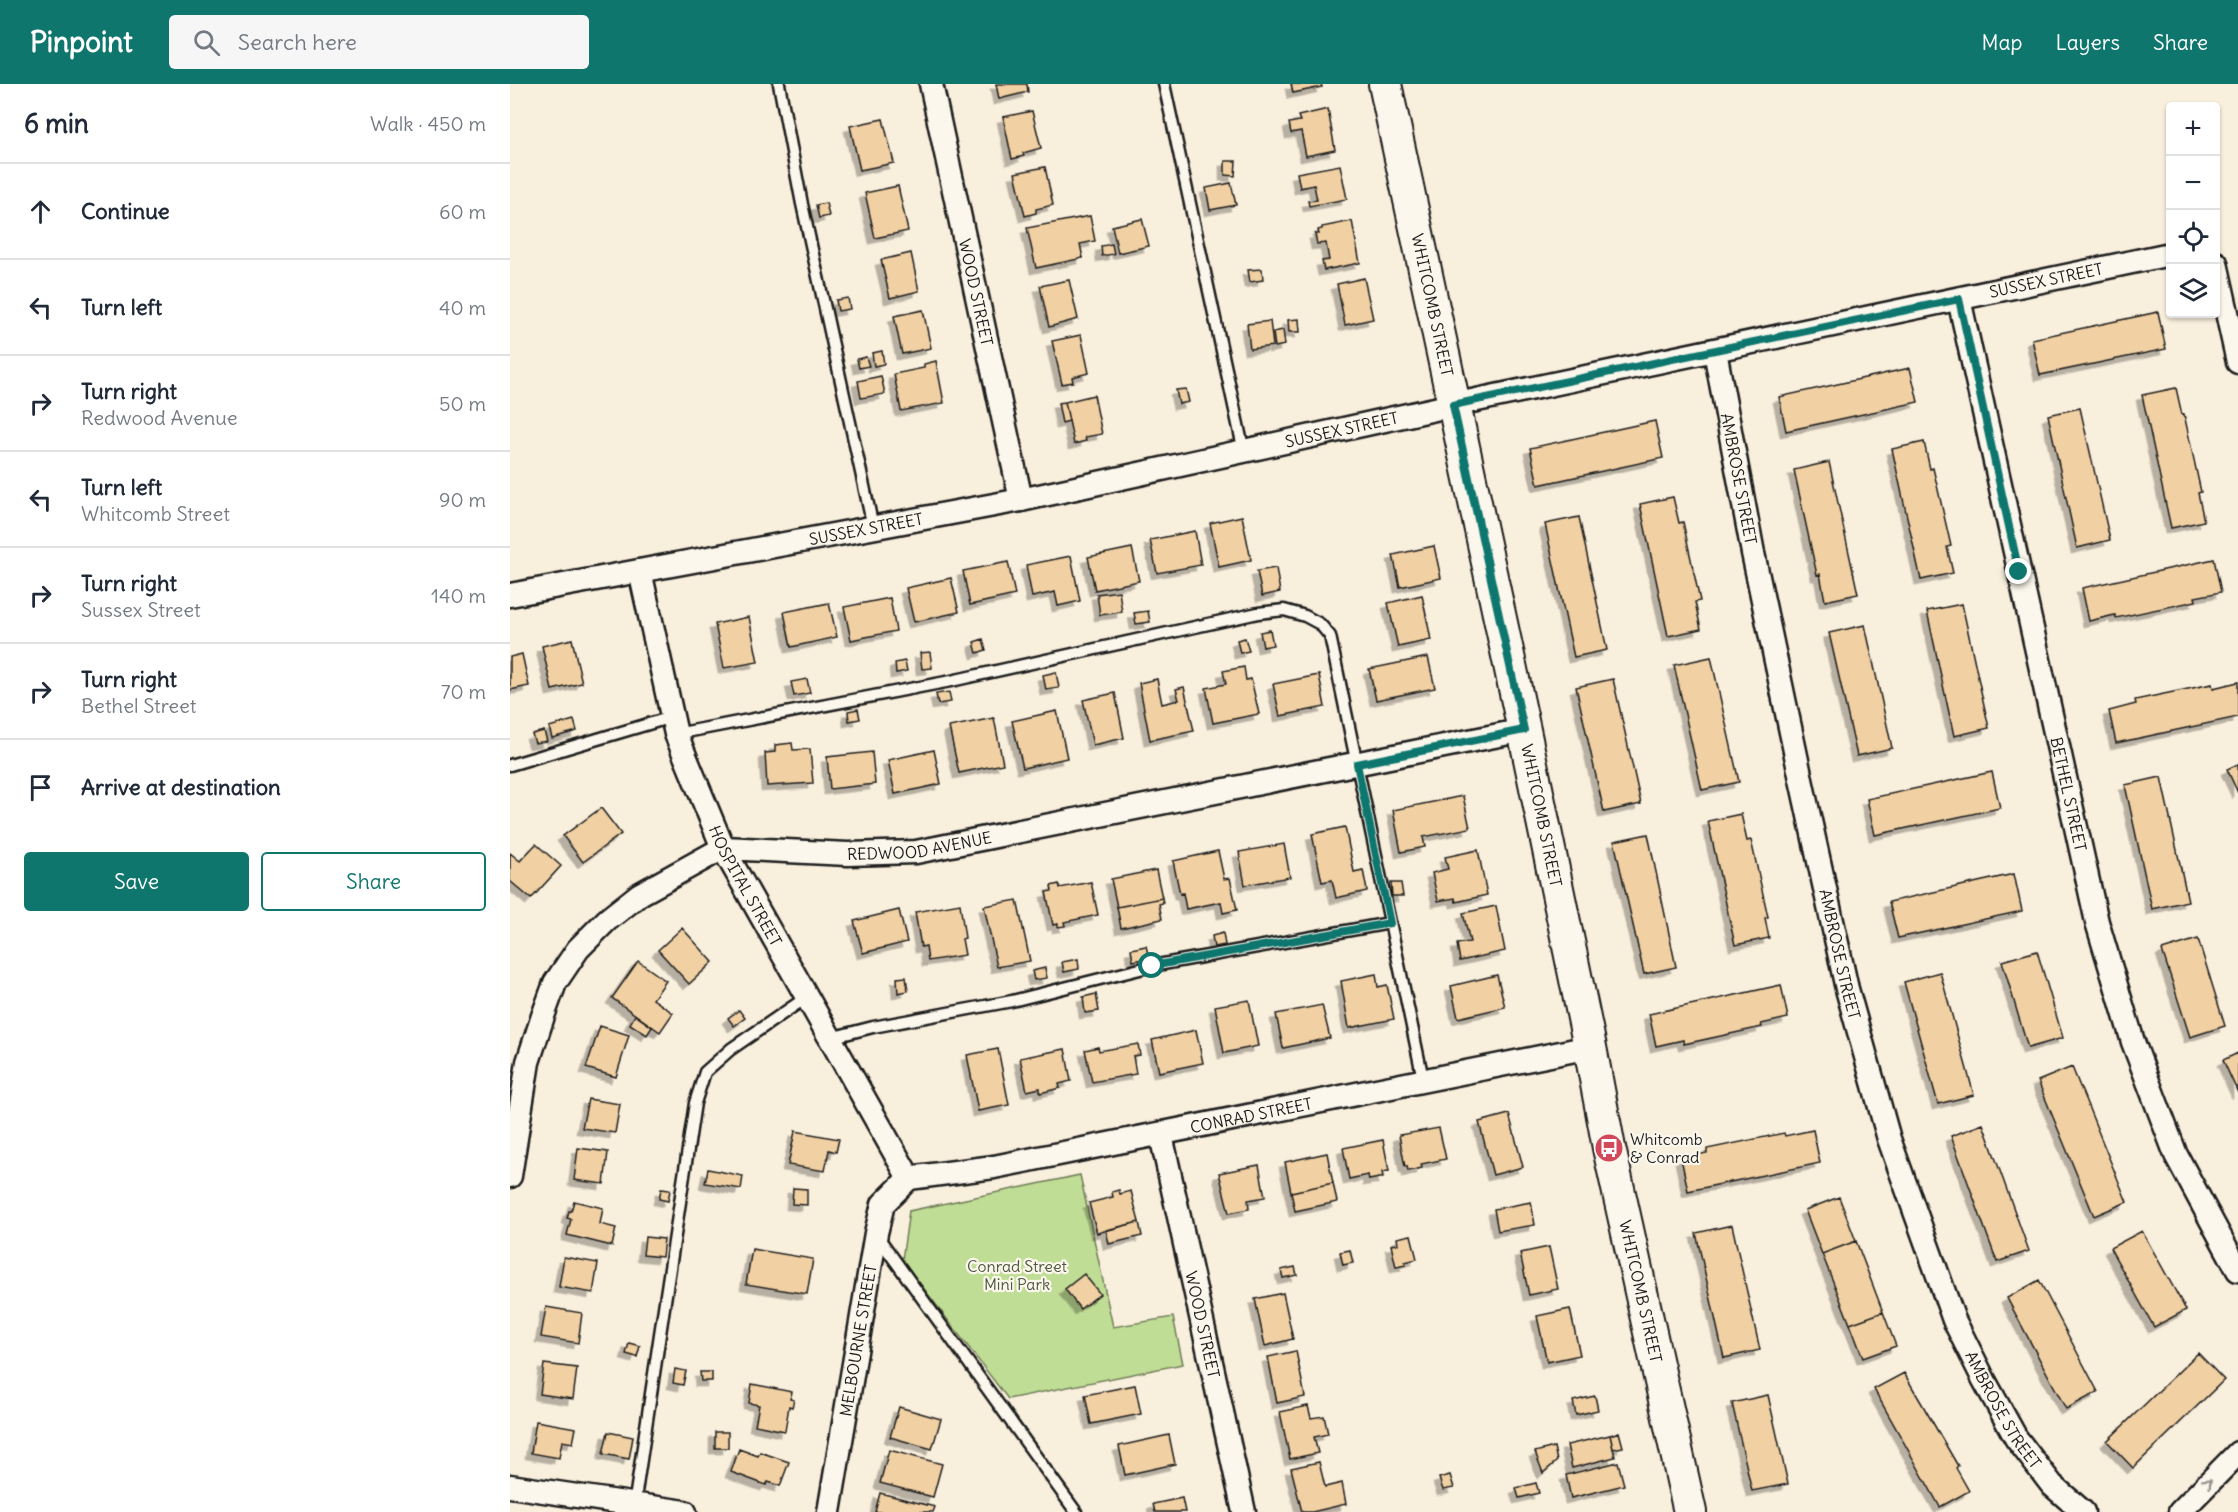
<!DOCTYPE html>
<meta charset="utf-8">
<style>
body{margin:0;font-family:Delius,sans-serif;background:#f6f6f7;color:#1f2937}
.controls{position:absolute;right:18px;top:18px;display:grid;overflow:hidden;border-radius:6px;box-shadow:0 2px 4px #0004}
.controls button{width:54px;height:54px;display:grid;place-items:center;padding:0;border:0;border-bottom:2px solid #e0e1e3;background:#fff;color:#1f2937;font:30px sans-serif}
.stop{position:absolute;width:18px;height:18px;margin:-14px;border:4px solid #0f766e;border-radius:50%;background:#fff}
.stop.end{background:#0f766e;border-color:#fff;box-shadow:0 2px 6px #0008}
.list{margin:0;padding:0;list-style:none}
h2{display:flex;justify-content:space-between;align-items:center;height:78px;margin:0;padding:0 24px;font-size:26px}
h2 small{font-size:20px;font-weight:400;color:#747a83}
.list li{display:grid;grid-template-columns:39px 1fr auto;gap:18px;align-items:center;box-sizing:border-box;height:96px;padding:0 24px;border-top:2px solid #e0e1e3}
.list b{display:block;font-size:22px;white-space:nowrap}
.list p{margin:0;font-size:20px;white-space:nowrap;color:#747a83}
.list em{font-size:20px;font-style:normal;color:#747a83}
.actions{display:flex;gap:12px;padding:18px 24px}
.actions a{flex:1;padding:14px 0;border:2px solid #0f766e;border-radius:6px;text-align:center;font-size:21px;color:#0f766e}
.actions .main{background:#0f766e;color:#fff}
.icon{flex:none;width:33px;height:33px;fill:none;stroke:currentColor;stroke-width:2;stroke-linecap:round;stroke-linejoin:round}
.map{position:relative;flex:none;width:1728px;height:1428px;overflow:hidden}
header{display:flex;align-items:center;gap:36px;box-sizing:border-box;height:84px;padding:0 30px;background:#0f766e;color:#fff}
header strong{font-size:28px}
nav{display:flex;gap:33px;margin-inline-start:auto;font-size:21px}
.search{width:420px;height:54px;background:#f6f6f7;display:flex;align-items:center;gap:15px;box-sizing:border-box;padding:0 21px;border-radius:6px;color:#747a83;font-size:22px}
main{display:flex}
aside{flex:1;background:#fff}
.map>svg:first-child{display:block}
</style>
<header>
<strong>Pinpoint</strong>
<div class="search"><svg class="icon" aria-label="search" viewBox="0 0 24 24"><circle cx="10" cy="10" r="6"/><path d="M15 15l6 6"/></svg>Search here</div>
<nav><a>Map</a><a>Layers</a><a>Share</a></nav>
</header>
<main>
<aside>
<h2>6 min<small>Walk · 450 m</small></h2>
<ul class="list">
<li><svg class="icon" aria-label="ahead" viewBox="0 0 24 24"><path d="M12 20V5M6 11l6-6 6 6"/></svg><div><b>Continue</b></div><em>60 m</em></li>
<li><svg class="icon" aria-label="left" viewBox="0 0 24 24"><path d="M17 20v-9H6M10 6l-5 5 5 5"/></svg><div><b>Turn left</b></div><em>40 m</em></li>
<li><svg class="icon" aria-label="right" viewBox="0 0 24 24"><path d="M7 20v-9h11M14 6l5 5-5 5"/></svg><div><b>Turn right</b><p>Redwood Avenue</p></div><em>50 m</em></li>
<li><svg class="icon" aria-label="left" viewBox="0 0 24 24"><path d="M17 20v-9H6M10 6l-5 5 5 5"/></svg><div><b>Turn left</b><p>Whitcomb Street</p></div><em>90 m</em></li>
<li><svg class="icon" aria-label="right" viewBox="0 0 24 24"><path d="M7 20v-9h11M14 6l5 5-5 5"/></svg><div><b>Turn right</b><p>Sussex Street</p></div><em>140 m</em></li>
<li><svg class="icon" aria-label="right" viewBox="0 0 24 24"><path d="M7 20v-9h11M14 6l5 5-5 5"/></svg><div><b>Turn right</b><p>Bethel Street</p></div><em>70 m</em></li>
<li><svg class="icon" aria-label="arrive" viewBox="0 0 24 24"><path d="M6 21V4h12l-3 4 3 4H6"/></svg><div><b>Arrive at destination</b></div></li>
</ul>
<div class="actions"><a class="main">Save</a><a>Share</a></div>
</aside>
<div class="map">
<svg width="1728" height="1428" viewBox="0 0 1728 1428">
<defs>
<filter id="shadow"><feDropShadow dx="-5.5" dy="5.5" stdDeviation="0" flood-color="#0004"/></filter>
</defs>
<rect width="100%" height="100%" fill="#f9efdd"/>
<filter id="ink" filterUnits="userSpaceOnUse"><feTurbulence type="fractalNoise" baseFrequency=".0167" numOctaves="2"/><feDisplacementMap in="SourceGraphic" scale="12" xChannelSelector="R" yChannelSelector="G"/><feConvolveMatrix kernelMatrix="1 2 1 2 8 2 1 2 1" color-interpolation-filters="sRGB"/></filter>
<g filter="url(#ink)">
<path fill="#c0dd95" stroke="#6e7c58" stroke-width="1.5" d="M570 1091 603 1243 663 1233 673 1280 498 1315 392 1176 399 1127Z"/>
<path fill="#f1d0a3" stroke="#1c1c1c" stroke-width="1.5" filter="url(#shadow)" d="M486 0H517L518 8 489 15Z
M781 0H811L812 3 783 9Z
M818 25 825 66 796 72 791 47 781 49 779 39 790 37 788 32Z
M522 27 531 64 513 69 514 72 502 75 493 33Z
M373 35 384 79 350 86 340 42Z
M715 77H726L725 92 715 91Z
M830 81 837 115 799 122 798 117 807 116 804 101 790 104 787 89Z
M535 83 543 121 526 125V129L515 132 505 89Z
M721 99 726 121 700 126 696 104Z
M388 102 398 147 365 154 355 109Z
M316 119 319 132 309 134 306 121Z
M580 132 585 157 570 160 573 174 526 184 517 144Z
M632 135 639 162 608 169 602 142Z
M842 137 850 179 814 186 812 177 819 176 816 159 807 160 805 150H809L808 146 812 145V143Z
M602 160 604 170 592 172 591 162Z
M401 169 409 207 380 214 371 176Z
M752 185 753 196 740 198 738 186Z
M854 194 863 235 835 241 827 200Z
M559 196 568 235 539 243 530 202Z
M338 214 340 225 328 227 326 216Z
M413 226 421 264 392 270 384 232Z
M1648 228 1656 265 1530 291 1522 255Z
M789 235 790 248H779L778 236Z
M760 237 763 262 740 265 737 240Z
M773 246 775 261 765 263 763 248Z
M571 251 579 289 562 293 563 298 552 300 542 257Z
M372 267 374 280 364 282 362 269Z
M356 273 359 282 349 284 347 275Z
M426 277 434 319 391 327 384 290 414 284V280Z
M1400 284 1408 318 1276 347 1269 313Z
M371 292 375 310 351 314 348 297Z
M1666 304 1672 331 1674 330 1691 408 1688 409 1694 437 1661 444 1632 311Z
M676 305 679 318 669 320 666 306Z
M584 311 592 350 575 353 576 357 564 360 555 318Z
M555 318 559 337 552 339 548 319Z
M1570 324 1600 456 1567 464 1538 331Z
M1145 337 1153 374 1028 401 1020 364Z
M1414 358 1420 385 1423 384 1441 462 1437 463 1443 489 1411 496 1382 365Z
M1319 378 1348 510 1315 517 1310 490 1307 491 1284 386Z
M1163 413 1169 439 1173 438 1190 517 1185 518 1191 545 1158 552 1130 420Z
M732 432 741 476 709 483 700 439Z
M1069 433 1097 566 1064 573 1035 440Z
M685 447 691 481 647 489 640 456Z
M924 462 931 494 890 503 883 471Z
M622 464 629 497 585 506 578 473Z
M561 472 570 517 548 522 545 508 522 513 516 481Z
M1704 475 1711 508 1685 513 1686 517 1606 534 1605 531 1579 537 1572 504Z
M498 478 505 511 460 521 453 487Z
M766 484 770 508 752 512 747 487Z
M441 494 449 528 404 538 396 504Z
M609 507 612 528 590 531 587 510Z
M912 511 921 556 888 563 878 519Z
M380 514 386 547 341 556 334 523Z
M319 519 327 553 281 563 274 528Z
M1452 520 1479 644 1444 652 1417 527Z
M638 527 640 538 626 540 624 529Z
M239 533 248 578 214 584 205 540Z
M1355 541 1382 664 1347 672 1319 549Z
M760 546 763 561 753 563 750 548Z
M735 554 739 567 730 569 727 556Z
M62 555 72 599 42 606 32 562Z
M473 555 476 566 467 569 464 558Z
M420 568 422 584 412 585 410 569Z
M12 570 19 602 0 606V573Z
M918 573 925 604 866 616 859 585Z
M1201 573 1229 698 1192 706 1164 581Z
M395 577 397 587 386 589 385 579Z
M734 583 736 596 741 595 749 630 703 639 696 604 716 600 713 587Z
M546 588 549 604 536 606 533 591Z
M809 591 815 623 770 632 763 600Z
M297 595 300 609 284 612 281 598Z
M647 595 652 620 669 616 666 605 674 603 684 647 640 656 629 599Z
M1103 595 1131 720 1094 728 1066 603Z
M1728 598V633L1606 659 1599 627 1626 620 1625 616 1702 600 1703 604Z
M439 608 441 618 428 620 426 610Z
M605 609 614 654 583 661 573 616Z
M348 625 350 635 339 637 338 627Z
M547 627 557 674 513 684 502 637Z
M484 634 493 680 449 689 439 643Z
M64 636 67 647 42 654 39 643Z
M34 647 37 657 25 659 22 650Z
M282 659 283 666 300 665 303 699 257 702 255 669 265 668V661Z
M424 666 431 700 385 710 378 676Z
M362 668 365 700 320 705 317 673Z
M1728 680V709L1717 685Z
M1482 688 1490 724 1365 751 1357 715Z
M1651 693 1678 817 1642 825 1615 701Z
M953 712 960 744 913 753 915 763 891 768 883 726Z
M91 724 111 750 73 778 53 752Z
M1231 730 1237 757 1241 756 1258 833 1255 834 1259 854 1225 861 1198 737Z
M835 743 844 788 853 786 857 807 826 814 822 796 812 798 802 750Z
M1138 750 1166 883 1134 890 1104 757Z
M26 760 51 782 21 815 0 797V769L10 777Z
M774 760 780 793 735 801 729 768Z
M968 766 977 811 946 818 945 814 928 817 922 789 938 785 935 773Z
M708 767 714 795 720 794 727 826 713 829 711 818 676 825 673 809 670 810 663 777Z
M646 786 652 814 607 823 601 795Z
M1504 790 1512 827 1388 854 1379 818Z
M581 798 588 831 554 838 555 842 548 843V840L543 841 536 808 542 807 541 802 549 800 550 804Z
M881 799H891L893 812H882Z
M652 814 653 819 649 820 652 835 611 844 607 823Z
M507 816 520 877 487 883 474 822Z
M450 820 455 854 452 855 455 871 418 877 416 862 411 863 405 828Z
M986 822 995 867 950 877 947 860 960 858 953 829Z
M389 826 397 858 353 869 344 837Z
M172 844 203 878 179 900 148 866Z
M713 849 715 861 704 863 702 852Z
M1688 855 1715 942 1680 953 1652 866Z
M636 862 639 874 623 877 621 865Z
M1527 867 1553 954 1518 964 1492 877Z
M568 875 569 885 554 888 552 878Z
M128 877 156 897 143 915 163 929 150 948 102 914Z
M535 884 537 894 524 896 522 887Z
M1430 888 1464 1011 1428 1020 1394 898Z
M866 890 868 903 877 901 884 935 839 944 831 897Z
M987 891 995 923 948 934 941 902Z
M396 893 398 907 388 909 387 894Z
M1271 901 1278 934 1251 940 1252 943 1174 960 1173 956 1146 962 1139 930Z
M586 910 589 927 575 929 573 913Z
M739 916 748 962 714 969 705 922Z
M812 921 820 954 773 964 766 930Z
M229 926 235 934 224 942 218 934Z
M125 931 142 943 137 951 120 940Z
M90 942 119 951 106 993 76 984Z
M686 946 693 979 649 988 642 956Z
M628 960 630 971 623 972 626 990 582 998 575 966 588 963 589 967Z
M488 965 499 1021 468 1027 457 971Z
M555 965 561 997 549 1000 550 1004 530 1009V1004L517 1007 510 974Z
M1728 969V1009L1713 976Z
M1562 983 1617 1118 1584 1132 1528 997Z
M78 1015 110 1020 105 1049 72 1044Z
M999 1030 1013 1083 983 1091 969 1038Z
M1473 1040 1519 1167 1487 1178 1441 1052Z
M929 1044 936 1075 911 1080 912 1084 898 1087 897 1082 895 1083 889 1051Z
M1303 1046 1310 1079 1178 1107 1171 1074 1197 1069V1065L1274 1049 1275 1052Z
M285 1047 329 1055 326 1068 319 1066 315 1087 278 1081Z
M873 1056 879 1087 872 1088 873 1094H869L859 1096 858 1091 839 1095 833 1064Z
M68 1064 98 1068 94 1100 64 1096Z
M817 1069 823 1099 781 1108 775 1078Z
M749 1081 755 1113 738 1116 739 1125 719 1129 709 1089Z
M198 1085 233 1092 231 1105 195 1099Z
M823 1099 827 1118 785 1127 781 1108Z
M283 1104 297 1105V1121L282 1120Z
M151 1105 160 1106 158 1117 149 1115Z
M609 1106 610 1110 621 1107 629 1138 587 1149 579 1119 603 1113 602 1108Z
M1329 1113 1346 1157 1312 1170 1295 1126Z
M64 1117 93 1124 90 1140 106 1144 102 1162 57 1151 61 1135 57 1134 59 1127H61Z
M1021 1118 1025 1141 988 1147 984 1125Z
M629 1138 632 1152 599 1160 596 1146Z
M1222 1141 1250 1266 1214 1274 1186 1149Z
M1632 1147 1676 1226 1644 1243 1600 1164Z
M901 1151 907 1175 895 1178 896 1181 886 1183 881 1161 888 1160 887 1154Z
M135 1153 154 1155 152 1173 133 1171Z
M1346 1157 1373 1228 1340 1240 1312 1170Z
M1039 1163 1048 1205 1019 1211 1010 1169Z
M242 1165 303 1175 297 1210 236 1200Z
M840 1166 843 1179 833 1181 830 1168Z
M54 1173 88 1179 83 1209 49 1203Z
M785 1183 787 1191 773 1194 771 1186Z
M574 1190 590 1210 570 1225 555 1205Z
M1529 1196 1588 1308 1556 1325 1497 1214Z
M773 1209 783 1255 755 1262 745 1215Z
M36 1223 72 1229 68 1259 31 1253Z
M1060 1225 1070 1271 1037 1278 1027 1232Z
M1373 1228 1386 1262 1353 1274 1340 1240Z
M119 1259 130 1262 127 1273 116 1270Z
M786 1267 795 1313 767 1319 758 1273Z
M1688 1269 1714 1296 1623 1384 1597 1357Z
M34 1280 67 1284 63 1315 30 1310Z
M165 1285 176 1287 173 1301 163 1299Z
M190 1288H202V1297H191Z
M1394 1289 1448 1382 1446 1384 1459 1407 1430 1423 1364 1305Z
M242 1300 282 1308 280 1315 284 1316 282 1323 279 1322 275 1347 245 1341 249 1321 239 1319Z
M625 1301 631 1330 581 1340 575 1311Z
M1258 1311 1278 1400 1242 1407 1222 1319Z
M1085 1312 1088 1326 1066 1331 1063 1317Z
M798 1322 801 1334 814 1332 818 1350 804 1353 808 1369 780 1375 770 1328Z
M389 1323 431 1335 422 1365 380 1353Z
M26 1337 66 1344 63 1359 52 1357 49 1374 21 1369Z
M98 1348 123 1353 119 1375 93 1370Z
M205 1348H218V1364H205Z
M1109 1348 1113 1363 1103 1365 1100 1351Z
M659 1351 665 1380 615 1391 609 1362Z
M1100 1351 1105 1373 1062 1384 1057 1361Z
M1044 1363 1047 1377 1033 1389 1025 1368Z
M229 1365 248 1372 250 1368 279 1378 270 1402 258 1398 256 1401 221 1388Z
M379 1366 432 1380 423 1413 370 1399Z
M809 1378 815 1403 832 1399 836 1420 802 1428H792L781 1384Z
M1108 1378 1114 1401 1061 1414 1056 1391Z
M940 1391 944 1404 933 1406 929 1394Z
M1026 1399 1029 1409 1009 1414 1006 1404Z
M370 1409 425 1423 423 1428H365Z
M672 1414 675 1428H645L643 1420Z"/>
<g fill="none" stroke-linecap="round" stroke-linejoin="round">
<g stroke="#1c1c1c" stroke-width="15">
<path id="lane" d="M269 0 292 120 363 443
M654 0 734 368
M166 650 441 597 748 529 774 526 795 532 810 540 820 552 913 995
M0 681 162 633
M320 954 363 943 502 917 642 882 880 839
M368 1153 566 1428
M124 1422 185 1019 195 988 221 965 297 913"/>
</g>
<g stroke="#1c1c1c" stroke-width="27">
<g id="street">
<path id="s1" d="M421 0 511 416"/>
<path d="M1706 179 1728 278"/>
<path id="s2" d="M1449 215 1587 838 1623 958 1666 1071 1728 1186"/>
<path id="s3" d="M1205 267 1243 469 1292 700 1337 905 1379 1055 1444 1236 1474 1296 1506 1354 1542 1401 1573 1428"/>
<path id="s4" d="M130 487 166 650 213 764 399 1094"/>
<path id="s5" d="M0 511 511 416 943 321 1660 170"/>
<path id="s6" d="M651 1051 734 1428"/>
<path id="s7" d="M0 1092 18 978 33 932 45 899 68 865 97 836 130 810 213 764 338 770 406 768 1014 646"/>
<path id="s8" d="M399 1094 484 1083 1080 963"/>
<path d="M0 1402 175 1428"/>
<path id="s9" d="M319 1428 366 1149 373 1120 399 1094"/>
<path d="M1670 1428 1728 1369"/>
</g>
</g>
<g stroke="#1c1c1c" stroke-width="36">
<g id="secondary">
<path id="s10" d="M875 0 1014 646 1080 963 1099 1064 1180 1428"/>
</g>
</g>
<use href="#lane" stroke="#fbf7ec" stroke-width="10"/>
<use href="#street" stroke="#fbf7ec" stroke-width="22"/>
<use href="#secondary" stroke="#fbf7ec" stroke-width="32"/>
</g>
<defs><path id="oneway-chevron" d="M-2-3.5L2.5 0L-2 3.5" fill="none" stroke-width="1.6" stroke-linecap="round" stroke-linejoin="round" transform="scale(1.5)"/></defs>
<use stroke="#97948e" href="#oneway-chevron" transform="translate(1698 1398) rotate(-45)"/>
</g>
<g fill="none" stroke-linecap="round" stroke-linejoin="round" filter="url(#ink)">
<path stroke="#0f766e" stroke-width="8" d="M642 882 880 839 847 680 1014 646 943 321 1449 215 1509 488"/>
</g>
<defs>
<g id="bus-disc" transform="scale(1.5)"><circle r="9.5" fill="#d1495b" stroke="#fbf7ec"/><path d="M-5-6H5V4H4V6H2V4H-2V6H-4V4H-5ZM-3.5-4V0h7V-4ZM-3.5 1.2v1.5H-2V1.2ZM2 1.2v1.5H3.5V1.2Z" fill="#fff"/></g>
</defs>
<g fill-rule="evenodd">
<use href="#bus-disc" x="1099" y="1064"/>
</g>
<g text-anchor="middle" stroke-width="4.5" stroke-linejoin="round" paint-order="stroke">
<g font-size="16" fill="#1c1c1c" stroke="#fbf7ec">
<text dy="6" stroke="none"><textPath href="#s5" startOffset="1568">SUSSEX STREET</textPath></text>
<text dy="6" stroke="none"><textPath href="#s1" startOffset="213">WOOD STREET</textPath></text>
<text dy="6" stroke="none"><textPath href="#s10" startOffset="226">WHITCOMB STREET</textPath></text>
<text dy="6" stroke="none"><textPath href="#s5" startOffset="848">SUSSEX STREET</textPath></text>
<text dy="6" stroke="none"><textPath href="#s3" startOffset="130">AMBROSE STREET</textPath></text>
<text dy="6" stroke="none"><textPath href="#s5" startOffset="362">SUSSEX STREET</textPath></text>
<text dy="6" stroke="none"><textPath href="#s2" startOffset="507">BETHEL STREET</textPath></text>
<text dy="6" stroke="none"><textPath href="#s10" startOffset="748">WHITCOMB STREET</textPath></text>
<text dy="6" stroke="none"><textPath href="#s7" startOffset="615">REDWOOD AVENUE</textPath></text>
<text dy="6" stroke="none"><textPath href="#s4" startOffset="334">HOSPITAL STREET</textPath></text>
<text dy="6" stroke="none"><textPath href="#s3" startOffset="616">AMBROSE STREET</textPath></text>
<text dy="6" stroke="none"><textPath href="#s8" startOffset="348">CONRAD STREET</textPath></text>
<text dy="6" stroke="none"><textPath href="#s10" startOffset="1234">WHITCOMB STREET</textPath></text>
<text dy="6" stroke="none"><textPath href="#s6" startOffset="194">WOOD STREET</textPath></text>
<text dy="6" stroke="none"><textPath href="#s9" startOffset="174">MELBOURNE STREET</textPath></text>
<text dy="6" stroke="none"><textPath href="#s3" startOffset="1102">AMBROSE STREET</textPath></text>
</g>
<g font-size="16" fill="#1c1c1c" stroke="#fbf7ec" text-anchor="start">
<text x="1120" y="1061">Whitcomb<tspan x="1120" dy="18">&amp; Conrad</tspan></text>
</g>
<g font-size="16" fill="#4d5640" stroke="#fbf7ec">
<text x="507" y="1188">Conrad Street<tspan x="507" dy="18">Mini Park</tspan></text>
</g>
</g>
</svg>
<div class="controls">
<button>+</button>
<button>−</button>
<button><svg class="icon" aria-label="locate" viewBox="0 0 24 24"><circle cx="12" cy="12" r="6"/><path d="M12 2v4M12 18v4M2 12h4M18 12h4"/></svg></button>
<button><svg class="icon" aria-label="layers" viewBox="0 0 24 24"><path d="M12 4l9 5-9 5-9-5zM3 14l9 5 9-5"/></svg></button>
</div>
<div class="stop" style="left:642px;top:882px"></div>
<div class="stop end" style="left:1509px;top:488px"></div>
</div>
</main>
